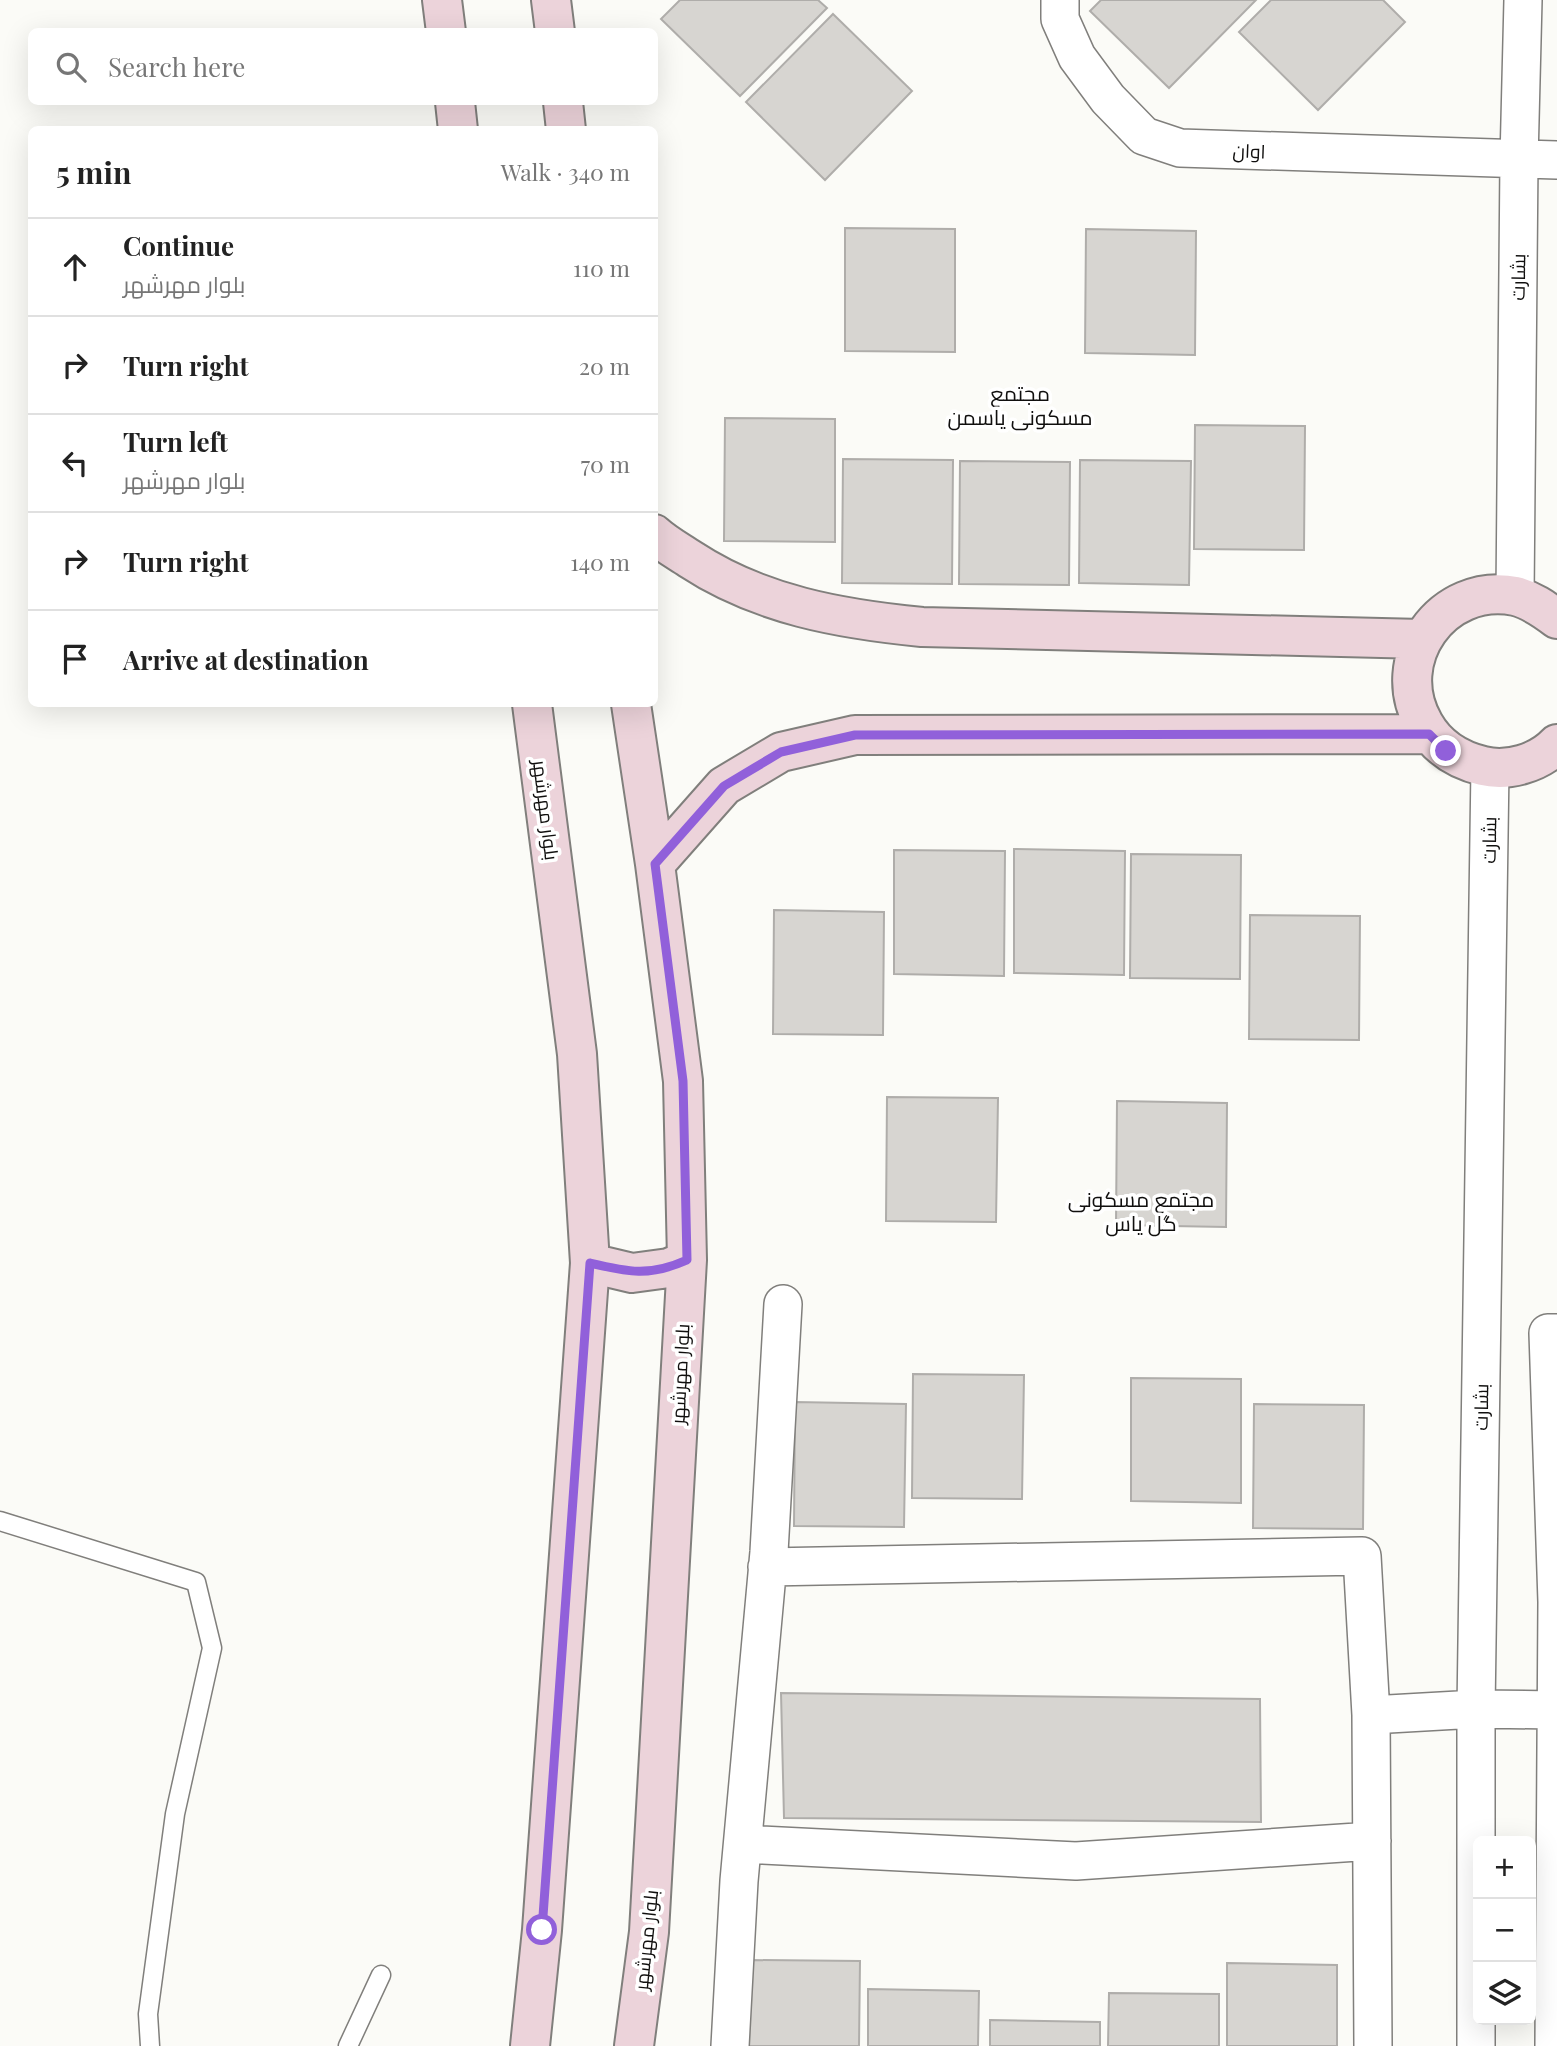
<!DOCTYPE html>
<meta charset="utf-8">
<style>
body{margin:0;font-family:"Playfair Display",Cairo,serif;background:#f2f2f2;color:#222}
.controls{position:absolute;right:21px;bottom:21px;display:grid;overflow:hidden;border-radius:10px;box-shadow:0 7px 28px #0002}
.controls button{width:63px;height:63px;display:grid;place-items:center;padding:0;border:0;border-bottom:2px solid #e0e0e0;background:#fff;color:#222;font:35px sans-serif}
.stop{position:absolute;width:21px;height:21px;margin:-16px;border:5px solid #9160da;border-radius:50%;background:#fff}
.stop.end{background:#9160da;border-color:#fff;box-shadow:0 2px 7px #0008}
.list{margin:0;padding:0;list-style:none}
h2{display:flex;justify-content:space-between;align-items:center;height:91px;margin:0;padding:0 28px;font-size:30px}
h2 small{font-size:23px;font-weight:400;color:#767676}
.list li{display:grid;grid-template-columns:46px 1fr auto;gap:21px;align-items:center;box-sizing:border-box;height:98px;padding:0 28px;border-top:2px solid #e0e0e0}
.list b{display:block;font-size:26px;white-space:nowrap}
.list p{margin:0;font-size:23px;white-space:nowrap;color:#767676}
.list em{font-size:23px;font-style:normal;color:#767676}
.icon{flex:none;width:38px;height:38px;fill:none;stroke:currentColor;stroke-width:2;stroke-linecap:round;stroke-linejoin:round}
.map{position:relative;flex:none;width:1557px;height:2046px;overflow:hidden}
.search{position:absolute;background:#fff;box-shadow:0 7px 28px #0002;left:28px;top:28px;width:630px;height:77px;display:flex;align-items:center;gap:18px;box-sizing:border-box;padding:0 24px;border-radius:10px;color:#767676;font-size:26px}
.panel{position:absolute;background:#fff;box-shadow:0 7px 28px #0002;left:28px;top:126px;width:630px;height:581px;border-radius:10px}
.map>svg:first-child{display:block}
</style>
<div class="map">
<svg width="1557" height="2046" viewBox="0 0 1557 2046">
<rect width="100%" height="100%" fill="#fbfbf7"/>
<path fill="#d7d5d1" stroke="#afadaa" stroke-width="2" d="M680 0H818L827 8 740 96 661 19Z
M1101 0H1256L1169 88 1090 11Z
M1271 0H1383L1405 22 1318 110 1239 32Z
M833 14 912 91 825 180 746 102Z
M845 228 955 229V352L845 351Z
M1086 229 1196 231 1195 355 1085 353Z
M725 418 835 419V542L724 541Z
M1195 425 1305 426 1304 550 1194 549Z
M843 459 953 460 952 584 842 583Z
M1080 460 1191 461 1189 585 1079 583Z
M960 461 1070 462 1069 585 959 584Z
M1014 849 1125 851 1124 975 1014 973Z
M894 850 1005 851 1004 976 894 974Z
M1131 854 1241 855 1240 979 1130 978Z
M774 910 884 912 883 1035 773 1034Z
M1250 915 1360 916 1359 1040 1249 1039Z
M887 1097 998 1098 996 1222 886 1221Z
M1117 1101 1227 1103 1226 1227 1116 1225Z
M913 1374 1024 1375 1022 1499 912 1498Z
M1131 1378 1241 1379V1503L1131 1501Z
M795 1402 906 1404 904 1527 794 1526Z
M1254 1404 1364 1405 1363 1529 1253 1528Z
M781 1693 1260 1699 1261 1822 784 1818Z
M750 1960 860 1961 859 2046H749Z
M1227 1963 1337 1965V2046H1227Z
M868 1989 979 1991 978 2046H868Z
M1109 1993 1219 1994V2046H1108Z
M990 2020 1100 2022V2046H990Z"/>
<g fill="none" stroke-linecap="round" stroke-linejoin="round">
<g stroke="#807f7c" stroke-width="21">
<path id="lane" d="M0 1521 196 1582 212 1648 175 1814 148 2014 150 2046
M348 2046 381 1975"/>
</g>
<g stroke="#807f7c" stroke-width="40">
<path id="street" d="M1060 0V19L1077 57 1108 99 1144 136 1180 148 1557 160
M1515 596 1519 160 1523 0
M767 1567 1362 1556 1371 1715 1373 2046
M1371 1715 1476 1709 1556 1710
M743 1844 1076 1861 1372 1841
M730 2046 739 1881 769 1552 783 1304
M1476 2046V1709L1490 768
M1554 2046 1557 1602 1548 1333H1557"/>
</g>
<g stroke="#807f7c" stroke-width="42">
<path id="secondary" d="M442 0 446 32
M551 0 555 32
M455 102 458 130
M563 102 566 130
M654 534C665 544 678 551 690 559 760 605 840 619 922 627L1422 639
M1557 619C1544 609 1531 600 1515 596 1442 582 1387 660 1424 724 1437 747 1458 760 1483 766 1508 772 1539 763 1557 744
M631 704 655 864 683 1081 687 1260 649 1932 634 2046
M655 864 724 786 781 752 855 735 1429 734
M590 1263 632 1273 669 1268 687 1260
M530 2046 542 1930 590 1263 577 1054 532 704"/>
</g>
<use href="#lane" stroke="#fff" stroke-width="18"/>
<use href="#street" stroke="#fff" stroke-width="37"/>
<use href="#secondary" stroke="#ecd3da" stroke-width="38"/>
</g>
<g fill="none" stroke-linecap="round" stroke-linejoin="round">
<path stroke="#9160da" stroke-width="9" d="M542 1930 590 1263C628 1272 649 1277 687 1260L683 1081 655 864 724 786 781 752 855 735 1429 734 1446 751"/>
</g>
<g text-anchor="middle" stroke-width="7" stroke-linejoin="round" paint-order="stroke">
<g font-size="19" fill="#100f0e" stroke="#fff">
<text transform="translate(1249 151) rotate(2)" y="7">اوان</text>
<text transform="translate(1518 277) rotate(-89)" y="7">بشارت</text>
<text transform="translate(546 810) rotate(83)" y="7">بلوار مهرشهر</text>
<text transform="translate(1489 840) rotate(-89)" y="7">بشارت</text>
<text transform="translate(680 1374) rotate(-87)" y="7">بلوار مهرشهر</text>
<text transform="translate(1481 1407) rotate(-89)" y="7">بشارت</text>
<text transform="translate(646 1940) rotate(-84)" y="7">بلوار مهرشهر</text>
</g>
<g font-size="21" fill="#100f0e" stroke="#fff">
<text x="1020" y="401">مجتمع<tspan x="1020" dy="24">مسکونی یاسمن</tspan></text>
<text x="1141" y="1207">مجتمع مسکونی<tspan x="1141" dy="24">گل یاس</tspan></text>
</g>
</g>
</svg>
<div class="controls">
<button>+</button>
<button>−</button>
<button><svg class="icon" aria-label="layers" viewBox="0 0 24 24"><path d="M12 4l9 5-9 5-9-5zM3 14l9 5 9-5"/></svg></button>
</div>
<div class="stop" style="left:542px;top:1930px"></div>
<div class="stop end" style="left:1446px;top:751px"></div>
<div class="search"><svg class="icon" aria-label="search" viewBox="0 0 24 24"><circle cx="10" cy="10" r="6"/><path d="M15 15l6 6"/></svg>Search here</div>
<section class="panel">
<h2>5 min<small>Walk · 340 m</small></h2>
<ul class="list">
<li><svg class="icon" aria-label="ahead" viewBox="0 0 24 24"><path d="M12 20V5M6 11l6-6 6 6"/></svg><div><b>Continue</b><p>بلوار مهرشهر</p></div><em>110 m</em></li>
<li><svg class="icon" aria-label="right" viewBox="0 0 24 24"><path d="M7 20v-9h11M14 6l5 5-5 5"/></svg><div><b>Turn right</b></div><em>20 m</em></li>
<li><svg class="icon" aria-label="left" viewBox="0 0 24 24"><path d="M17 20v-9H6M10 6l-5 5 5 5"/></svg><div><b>Turn left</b><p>بلوار مهرشهر</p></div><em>70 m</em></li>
<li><svg class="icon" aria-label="right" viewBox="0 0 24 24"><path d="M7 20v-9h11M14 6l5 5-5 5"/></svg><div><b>Turn right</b></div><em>140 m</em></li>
<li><svg class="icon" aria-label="arrive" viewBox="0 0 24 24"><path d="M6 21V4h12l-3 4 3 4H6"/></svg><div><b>Arrive at destination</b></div></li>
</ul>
</section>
</div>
